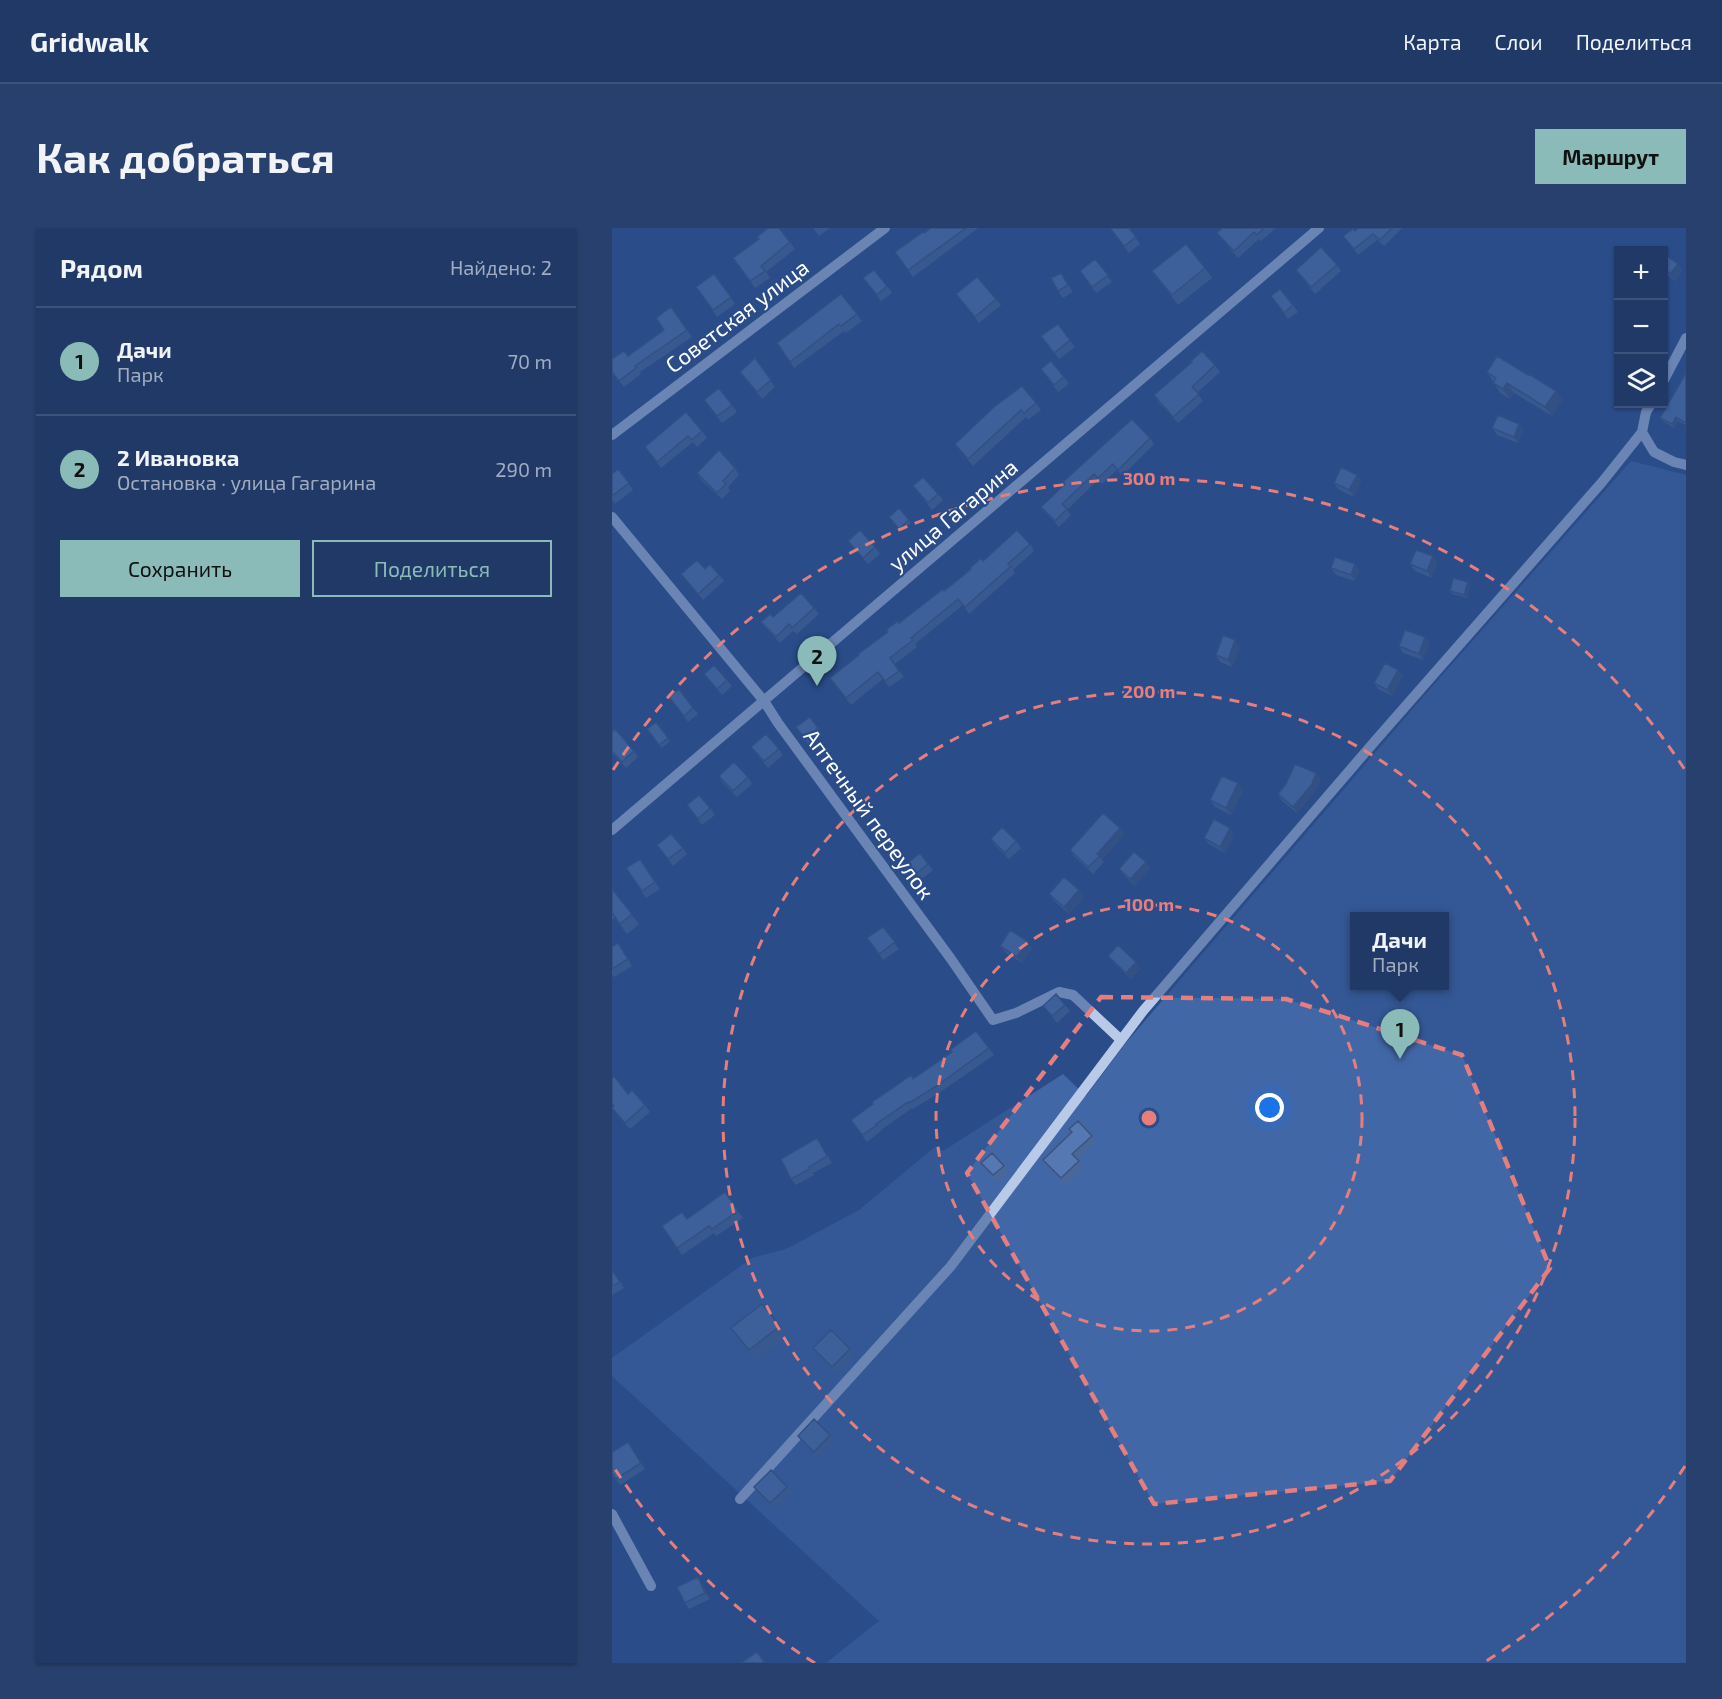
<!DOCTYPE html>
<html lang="ru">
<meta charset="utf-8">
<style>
body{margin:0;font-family:"Exo 2",sans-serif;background:#28406d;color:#f1f3f6}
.controls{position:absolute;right:18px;top:18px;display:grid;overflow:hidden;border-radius:0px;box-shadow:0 2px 4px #0004}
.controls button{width:54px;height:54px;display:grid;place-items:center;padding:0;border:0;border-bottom:2px solid #3d537b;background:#203967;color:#f1f3f6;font:30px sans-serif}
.you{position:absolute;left:658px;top:880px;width:21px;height:21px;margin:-15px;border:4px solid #fff;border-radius:50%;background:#1a73e8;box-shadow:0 0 0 9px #1a73e833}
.badge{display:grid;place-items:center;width:39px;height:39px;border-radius:50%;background:#8bbbb9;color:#111;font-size:20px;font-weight:700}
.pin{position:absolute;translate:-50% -50px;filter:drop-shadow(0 2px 3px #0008)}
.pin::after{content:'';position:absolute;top:32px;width:21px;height:18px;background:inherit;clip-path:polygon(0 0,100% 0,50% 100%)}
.popup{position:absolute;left:738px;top:684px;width:99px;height:78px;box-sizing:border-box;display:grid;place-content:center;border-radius:0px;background:#203967;filter:drop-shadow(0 2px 4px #0005);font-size:20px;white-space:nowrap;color:#a2acc0}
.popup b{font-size:22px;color:#f1f3f6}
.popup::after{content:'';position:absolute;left:50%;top:100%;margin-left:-12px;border:12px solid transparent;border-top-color:#203967}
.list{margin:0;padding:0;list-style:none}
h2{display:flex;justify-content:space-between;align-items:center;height:78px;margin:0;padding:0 24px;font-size:26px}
h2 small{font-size:20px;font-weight:400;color:#a2acc0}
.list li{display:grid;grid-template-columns:39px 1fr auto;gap:18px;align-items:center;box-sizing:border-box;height:108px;padding:0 24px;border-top:2px solid #3d537b}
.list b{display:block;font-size:22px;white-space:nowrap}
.list p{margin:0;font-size:20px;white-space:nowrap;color:#a2acc0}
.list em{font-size:20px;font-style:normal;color:#a2acc0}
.actions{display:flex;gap:12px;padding:18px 24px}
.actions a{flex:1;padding:14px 0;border:2px solid #8bbbb9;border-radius:0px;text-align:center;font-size:21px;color:#8bbbb9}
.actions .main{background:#8bbbb9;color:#111}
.icon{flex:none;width:33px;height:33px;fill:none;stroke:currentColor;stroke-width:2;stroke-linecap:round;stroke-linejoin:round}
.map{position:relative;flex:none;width:1074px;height:1435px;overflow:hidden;border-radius:0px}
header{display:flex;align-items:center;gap:36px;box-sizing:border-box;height:84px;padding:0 30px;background:#203967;border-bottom:2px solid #3d537b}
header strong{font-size:28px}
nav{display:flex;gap:33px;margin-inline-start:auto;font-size:21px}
.intro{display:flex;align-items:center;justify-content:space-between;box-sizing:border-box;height:144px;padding:0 36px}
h1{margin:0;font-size:42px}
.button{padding:15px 27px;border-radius:0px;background:#8bbbb9;color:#111;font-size:21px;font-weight:700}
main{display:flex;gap:36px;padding:0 36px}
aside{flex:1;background:#203967;border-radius:0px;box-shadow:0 2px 4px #0004}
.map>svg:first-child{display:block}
</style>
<header>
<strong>Gridwalk</strong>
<nav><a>Карта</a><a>Слои</a><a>Поделиться</a></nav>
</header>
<div class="intro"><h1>Как добраться</h1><a class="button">Маршрут</a></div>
<main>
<aside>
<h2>Рядом<small>Найдено: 2</small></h2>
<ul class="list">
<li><span class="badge">1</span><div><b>Дачи</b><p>Парк</p></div><em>70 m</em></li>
<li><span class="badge">2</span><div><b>2 Ивановка</b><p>Остановка · улица Гагарина</p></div><em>290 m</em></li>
</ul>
<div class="actions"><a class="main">Сохранить</a><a>Поделиться</a></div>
</aside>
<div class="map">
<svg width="1074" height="1435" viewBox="0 0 1074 1435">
<rect width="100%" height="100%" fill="#2a4c89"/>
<path fill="#4267a7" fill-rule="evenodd" d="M1019 233 1074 247V1435H214L267 1393 0 1148V1130L140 1030 174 1021 247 982 324 918 331 923 451 846 474 868 513 816 811 469ZM743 688H833V758H743Z"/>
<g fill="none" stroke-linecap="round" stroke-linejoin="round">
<path stroke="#b8cae8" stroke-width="10" d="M1052 152 1074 110
M1039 176 1034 184 1030 204 1042 224 1062 234 1074 237
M0 207 273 0
M0 289 152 473 166 495 339 731 381 792 404 785 447 764 461 767 509 812
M0 602 707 0
M128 1271 339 1038 531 783 763 513 991 253 1030 204
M0 1286 39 1358"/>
</g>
<path fill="#4a6799" d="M201 0H218L207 8Z
M319 0H365V1L301 49 283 24Z
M498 0H517L528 16 517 25Z
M610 0H664L649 13 647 11 626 30 610 11 605 5Z
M746 0H790L772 18 765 12 746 27 731 8 743 3Z
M178 14 183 21 154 44 158 50 143 60 121 30Z
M1052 26 1066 36 1070 43 1063 53 1052 44Z
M483 31 500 54 484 65 468 43Z
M725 37 729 43 703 66 684 42Z
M593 40 600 50 566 77 540 43Z
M449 45 461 64 451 70 446 63Z
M102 46 123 76 105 89 84 59Z
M251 50 275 58 280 65 269 73Z
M229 66 250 93 234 105 232 103 182 140 165 115Z
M344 66 384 71 389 77 367 95Z
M659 68 681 77 686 84 676 91Z
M59 79 80 109 28 144 29 146 12 159 0 144 16 128 52 102Z
M446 96 463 119 447 131 429 108Z
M143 130 163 159 150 171 128 144Z
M603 137 608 144 585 165 591 173 566 195 546 174 542 167Z
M429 141 452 149 457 156 446 164Z
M875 144 916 147 944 163 950 172 940 188 902 165 898 171 888 165Z
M1074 145V197L1066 193 1062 200 1051 193 1048 190Z
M107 160 125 184 110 195 92 172Z
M424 175 429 182 416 192 414 189 361 238 343 216 382 179Z
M907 196 912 202 906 215 885 207 880 200Z
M90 203 95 210 85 219 81 214 49 240 33 219Z
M538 210 542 216 510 248 505 242 490 256 486 252 455 282 459 287 447 299 434 285 429 279 453 257 451 254Z
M123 240 127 247 116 259 118 263 110 271 89 252 85 245Z
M6 241 21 262 3 276 0 271V246Z
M745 247 749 253 742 269 726 261 722 255Z
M301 258 326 266 331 272 320 282Z
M277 289 297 292 299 295 289 304Z
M236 313 263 319 268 326 256 336Z
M418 316 422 323 401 342 403 345 357 386 351 377 303 416 305 419 283 436 292 449 277 459 271 451 239 477 218 450 287 395 371 333Z
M821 328 825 335 820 350 803 343 798 336Z
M743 336 747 343 743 353 724 347 719 340Z
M93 341 107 347 112 353 91 372 69 346Z
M858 357 855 370 840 366 838 363Z
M202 380 207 386 185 406 181 403 168 415 154 400 149 394 161 389Z
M818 416 811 432 791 425 787 418Z
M628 419 620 439 608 434 604 427Z
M786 442 791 448 780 468 766 461 762 455Z
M92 446 115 452 120 458 110 467Z
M57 469 81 480 86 486 76 494Z
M198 489 211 507 197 517 184 499Z
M44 494 58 513 50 520 35 501Z
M0 504 22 523 26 529 14 540 0 525Z
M139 519 167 521 171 527 156 540Z
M704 545 709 551 704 562 685 585 670 573 666 566Z
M107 548 136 549 140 556 125 569 111 555Z
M631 562 619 587 603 579 598 572Z
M75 577 98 580 103 587 90 597Z
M513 606 490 632 492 634 481 646 462 628 458 622Z
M623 606 613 625 597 616 592 610Z
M379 611 404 613 409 620 397 631 383 617Z
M45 617 71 620 75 626 61 638Z
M28 631 48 661 34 670 14 640Z
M316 636 321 642 305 655 292 638Z
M538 640 523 658 512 647 507 641Z
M0 661 27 696 15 706 3 690 0 692Z
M467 662 472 669 457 686 442 673 437 666Z
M271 699 287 721 271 732 255 710Z
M388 718 420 720 410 735 393 724Z
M0 719 10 722 20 738 2 749 0 747Z
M496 728 529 740 519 751 501 734Z
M453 777 458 783 445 795 431 778Z
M364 803 382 827 327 865 301 881 300 880 269 902V903L255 914 239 892 340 824Z
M16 866 33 877 38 884 18 901 0 880Z
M457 901 480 908 484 915 465 932 472 940 454 957 436 938 431 932 460 904Z
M205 910 220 935 201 945 202 947 184 957 179 951Z
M369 935 392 938 397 944 386 954 374 941Z
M113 964 131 990 104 1008 102 1005 70 1027 50 998 75 991Z
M0 1041 12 1060 0 1067Z
M168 1098 175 1108 144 1132 119 1100Z
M201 1120 238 1121 243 1128 224 1146 206 1127Z
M218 1207 223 1214 207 1230 190 1214 186 1208Z
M16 1214 33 1241 8 1257 0 1245Z
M142 1259H175L180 1265 163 1282 147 1265Z
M86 1349 90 1356 98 1371 77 1381 73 1375Z"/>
<path fill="#3c547d" d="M1066 36 1070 43 1063 53 1058 46Z
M895 155 902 165 898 171 891 161Z
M944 163 950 172 940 188 933 179Z
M1064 189 1066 193 1062 200 1060 196Z
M907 196 912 202 906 215 902 209Z
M745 247 749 253 742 269 737 262Z
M821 328 825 335 820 350 815 343Z
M743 336 747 343 743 353 739 347Z
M856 354 858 357 855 370 852 367Z
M813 409 818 416 811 432 807 426Z
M623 412 628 419 620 439 616 432Z
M786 442 791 448 780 468 775 462Z
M704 545 709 551 704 562 685 585 681 579Z
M626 555 631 562 619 587 614 580Z
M508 600 513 606 490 632 485 626Z
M618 600 623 606 613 625 608 619Z
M534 634 538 640 523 658 518 651Z
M467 662 472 669 457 686 452 679Z
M415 713 420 720 410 735 405 729Z
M524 734 529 740 519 751 514 745Z
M86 1349 90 1356 98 1371 93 1365Z"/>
<path fill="#5678b2" stroke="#3c547d" stroke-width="1.5" d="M156 0H167L178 14 149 38 153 43 138 53 121 30 147 11 145 9Z
M319 0H354L296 42 283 24 311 4 312 5Z
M498 0H517L524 9 512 18Z
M610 0H652L645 7 642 4 622 23 605 5Z
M746 0H780L768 12 761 6 742 21 731 8 741 1 743 3Z
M574 16 593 40 560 67 540 43Z
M709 19 725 37 699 59 684 42Z
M1052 26 1066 36 1058 46 1052 41Z
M483 31 496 47 480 59 468 43Z
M262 42 275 58 265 67 251 50Z
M449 45 456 57 446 63 439 50Z
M102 46 119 69 101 82 84 59Z
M365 49 384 71 363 89 344 66Z
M668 61 681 77 672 85 659 68Z
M229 66 245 86 229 98 227 96 178 134 165 115Z
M59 79 75 102 23 138 24 140 7 153 0 144V131L12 123 16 128 52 102 44 90Z
M446 96 458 112 442 125 429 108Z
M590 123 603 137 580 159 587 166 561 189 542 167 580 134 579 133Z
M885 128 916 147 917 146 944 163 933 179 895 155 891 161 881 155 884 150 875 144Z
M143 130 159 152 145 164 128 144Z
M439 133 452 149 442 157 429 141Z
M1074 145V195L1064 189 1060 196 1048 190Z
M410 158 424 175 412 185 409 182 356 231 343 216 382 179Z
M107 160 120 177 105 188 92 172Z
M74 184 90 203 80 212 76 208 45 234 33 219Z
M886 187 907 196 902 209 880 200Z
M520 191 538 210 506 242 501 236 486 250 482 246 450 276 455 281 443 293 429 279 453 256 451 254Z
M107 222 123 240 111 253 114 256 105 265 85 245Z
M729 239 745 247 737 262 722 255Z
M6 241 17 255 0 268V246Z
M311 249 326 266 316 275 301 258Z
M287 280 297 292 287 301 277 289Z
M248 302 263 319 251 330 236 313Z
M405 302 418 316 396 336 399 338 353 379 346 371 299 410 301 412 278 430 287 443 273 453 266 444 234 470 218 450 247 427 246 426 276 404 274 402 286 393 287 395 331 361 332 363 359 341 358 340 369 330 371 333Z
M804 322 821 328 815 343 798 336Z
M723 329 743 336 739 347 719 340Z
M85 332 93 341 98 336 107 347 86 366 69 346Z
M841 350 856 354 852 367 838 363Z
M189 365 202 380 180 400 177 396 164 409 149 394 158 386 161 389Z
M793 402 813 409 807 426 787 418Z
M611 407 623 412 616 432 604 427Z
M773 435 786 442 775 462 762 455Z
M102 437 115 452 105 461 92 446Z
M67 461 81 480 72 488 57 469Z
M198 489 206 500 193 511 184 499Z
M44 494 56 510 47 517 35 501Z
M3 501 22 523 10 534 0 523V504Z
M154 506 167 521 152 533 139 519Z
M122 534 136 549 121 563 107 548Z
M683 536 704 545 700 556 681 579 666 566 674 556Z
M610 548 626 555 614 580 598 572Z
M87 567 98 580 86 591 75 577Z
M491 585 508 600 485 626 488 628 476 639 458 622Z
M602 591 618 600 608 619 592 610Z
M390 599 404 613 393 625 379 611Z
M59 606 71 620 56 631 45 617Z
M522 624 534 634 518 651 507 641Z
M308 625 316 636 301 648 292 638Z
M28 631 43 654 30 663 14 640Z
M452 649 467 662 452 679 437 666Z
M0 661 20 686 8 696 0 685Z
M271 699 283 714 267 726 255 710Z
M398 702 415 713 405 729 388 718Z
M6 715 16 731 0 741V719Z
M506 717 524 734 514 745 496 728Z
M444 766 453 777 440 788 431 778Z
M364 803 377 820 323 859 297 875 296 874 264 896 265 897 250 907 239 892 261 876 260 874 288 855 299 847 301 851 340 824 338 822Z
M2 848 16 866 20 862 33 877 13 895 0 880 2 878 0 876V850Z
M466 893 480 908 460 926 467 933 449 950 431 932 460 904 457 901Z
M205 910 215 928 197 939 198 941 179 951 169 931Z
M380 925 392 938 381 947 369 935Z
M113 964 126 983 100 1001 97 998 65 1020 50 998 70 984 75 991Z
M0 1042 8 1054 0 1058Z
M150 1076 168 1098 137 1122 119 1100Z
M219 1102 238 1121 220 1139 201 1120Z
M202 1191 218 1207 202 1224 186 1208Z
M16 1214 29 1235 4 1251 0 1245V1224Z
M159 1242 175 1259 158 1275 142 1259Z
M86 1349 93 1365 73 1375 65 1359Z
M145 1424 153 1435H129Z"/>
<path d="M0 0H1074V1435H0ZM489 769 674 771 850 827 938 1040 778 1253 542 1276 355 945Z" fill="#2a4c89" fill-opacity=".55" fill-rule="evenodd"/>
<path fill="none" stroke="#e67e7e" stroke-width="4.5" stroke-dasharray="12 8" stroke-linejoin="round" d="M489 769 674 771 850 827 938 1040 778 1253 542 1276 355 945Z"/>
<g fill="none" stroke="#e67e7e" stroke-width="3" stroke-dasharray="10 8">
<circle cx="537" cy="890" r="213"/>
<circle cx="537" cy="890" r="426"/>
<path d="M1073 1238A639 639 0 0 1 871 1435M203 1435A639 639 0 0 1 1 1238M1 542A639 639 0 0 1 1073 542"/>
</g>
<g text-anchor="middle" stroke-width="4.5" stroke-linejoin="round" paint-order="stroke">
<g font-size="22" fill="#fff" stroke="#2a4c89">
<text transform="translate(125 88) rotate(-37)" y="8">Советская улица</text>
<text transform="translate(341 287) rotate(-40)" y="8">улица Гагарина</text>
<text transform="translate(257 586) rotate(54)" y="8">Аптечный переулок</text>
</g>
</g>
<circle cx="537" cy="890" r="9" fill="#e67e7e" stroke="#2a4c89" stroke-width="3"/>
<g font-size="18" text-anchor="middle" font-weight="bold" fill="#e67e7e" stroke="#2a4c89" stroke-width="4.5" stroke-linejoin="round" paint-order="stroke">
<text x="537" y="257">300 m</text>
<text x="537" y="470">200 m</text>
<text x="537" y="683">100 m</text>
</g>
</svg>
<div class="controls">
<button>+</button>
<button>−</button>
<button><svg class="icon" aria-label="layers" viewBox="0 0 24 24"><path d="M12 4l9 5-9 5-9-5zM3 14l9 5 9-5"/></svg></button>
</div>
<div class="you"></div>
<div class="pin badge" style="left:788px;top:831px">1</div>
<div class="popup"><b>Дачи</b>Парк</div>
<div class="pin badge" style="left:205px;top:458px">2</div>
</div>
</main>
